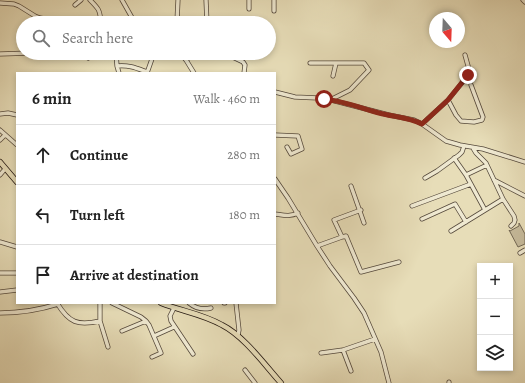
<!DOCTYPE html>
<meta charset="utf-8">
<style>
body{margin:0;font-family:Alegreya,serif;background:#f2f2f2;color:#222}
.controls{position:absolute;right:12px;bottom:12px;display:grid;overflow:hidden;border-radius:0px;box-shadow:0 2px 6px #0003}
.controls button{width:36px;height:36px;display:grid;place-items:center;padding:0;border:0;border-bottom:1px solid #e0e0e0;background:#fff;color:#222;font:20px sans-serif}
.compass{position:absolute;left:429px;top:12px;width:36px;height:36px;border-radius:50%;background:#fff;box-shadow:0 2px 6px #0003;rotate:161deg}
.stop{position:absolute;width:12px;height:12px;margin:-9px;border:3px solid #8f2418;border-radius:50%;background:#fff}
.stop.end{background:#8f2418;border-color:#fff;box-shadow:0 1px 4px #0008}
.list{margin:0;padding:0;list-style:none}
h2{display:flex;justify-content:space-between;align-items:center;height:52px;margin:0;padding:0 16px;font-size:17px}
h2 small{font-size:13px;font-weight:400;color:#767676}
.list li{display:grid;grid-template-columns:26px 1fr auto;gap:12px;align-items:center;box-sizing:border-box;height:60px;padding:0 16px;border-top:1px solid #e0e0e0}
.list b{display:block;font-size:15px;white-space:nowrap}
.list em{font-size:13px;font-style:normal;color:#767676}
.icon{flex:none;width:22px;height:22px;fill:none;stroke:currentColor;stroke-width:2;stroke-linecap:round;stroke-linejoin:round}
.map{position:relative;flex:none;width:525px;height:383px;overflow:hidden}
.search{position:absolute;background:#fff;box-shadow:0 2px 6px #0003;left:16px;top:16px;width:260px;height:44px;display:flex;align-items:center;gap:10px;box-sizing:border-box;padding:0 14px;border-radius:22px;color:#767676;font-size:15px}
.panel{position:absolute;background:#fff;box-shadow:0 2px 6px #0003;left:16px;top:72px;width:260px;height:232px;border-radius:0px}
.map>svg:first-child{display:block}
</style>
<div class="map">
<svg width="525" height="383" viewBox="0 0 525 383">
<rect width="100%" height="100%" fill="#e7ddb8"/>
<filter id="stains"><feTurbulence type="fractalNoise" baseFrequency=".005" numOctaves="4"/><feColorMatrix values="0 0 0 0 .2 0 0 0 0 .09 0 0 0 0 .02 0 0 0 .5 -.17"/></filter>
<radialGradient id="worn" r=".72"><stop offset=".6" stop-color="#630" stop-opacity="0"/><stop offset="1" stop-color="#630" stop-opacity=".3"/></radialGradient>
<path fill="#c6bb9c" stroke="#746956" d="M519 223 525 234V244L518 247 509 230 510 231 519 226Z"/>
<g fill="none" stroke-linecap="round" stroke-linejoin="round">
<g stroke="#54483b" stroke-width="5">
<path id="minor" d="M90 0C99 9 100 10 101 23
M122 0 135 23
M206 0 207 23
M274 0V11
M523 0 525 2
M0 3 14 4 19 6 35 16 40 18 67 23
M75 5 81 0
M249 9V0
M147 19 177 21 178 0
M116 53 117 66 119 73
M180 53 186 60 194 73
M224 53 243 62 245 65 244 73
M0 54 31 53
M88 58 90 55 92 53
M186 60 194 53
M310 63H364L369 70 350 90 332 99
M117 66C130 65 136 68 147 72
M147 73 153 56 155 54
M333 76 336 63
M275 92 295 97 318 98 331 100 389 115 414 120 422 124 446 141 460 145 483 149 525 162
M448 100 456 115 461 121 474 122 482 120 483 117 471 85
M0 114 8 113 17 115
M422 124 448 100 470 73 465 55
M0 130 17 145
M275 135 298 136 302 149 291 154 287 147
M0 140 5 135
M473 148 476 153 486 163 503 199 514 216 515 220 514 223 511 226
M454 158 466 175 485 210
M0 175 5 169
M466 175 487 165
M425 178 437 171 459 155 462 152 464 146
M275 179 288 198 317 246 330 266 354 298 364 313 381 352 389 383
M494 180 525 196
M351 186 364 223
M412 206 471 184
M361 210 334 220 342 237 346 236 361 272 399 262
M275 214C283 215 290 217 298 213
M422 219 455 204 466 222
M451 231 503 199
M0 242 17 247
M317 246 342 237
M520 253 525 250
M0 273H17
M0 292 17 290
M57 303C69 323 78 326 100 321
M100 303V321L108 347
M112 303 141 317 146 321 149 325 161 353 152 357
M189 303C195 308 203 310 211 308
M224 303H225
M236 303 239 330 238 335
M174 308 170 316 171 321 193 354
M0 313C20 313 39 310 58 304
M122 331 146 321
M154 336 174 327
M343 350 351 371
M321 353 343 350 375 339
M245 370 255 383
M449 382V383"/>
</g>
<g stroke="#231711" stroke-width="6">
<path id="major" d="M0 162 17 182
M161 303C181 311 203 314 222 325 244 336 264 364 281 383"/>
</g>
<use href="#minor" stroke="#efe9d1" stroke-width="3.5"/>
<use href="#major" stroke="#e7ddb8" stroke-width="4.5"/>
</g>
<g fill="none" stroke-linecap="round" stroke-linejoin="round">
<path stroke="#8f2418" stroke-width="5" d="M324 99C343 101 361 108 379 113 394 117 409 117 422 124L448 100 468 75"/>
</g>
<rect width="100%" height="100%" filter="url(#stains)"/>
<rect width="100%" height="100%" fill="url(#worn)"/>
</svg>
<div class="controls">
<button>+</button>
<button>−</button>
<button><svg class="icon" aria-label="layers" viewBox="0 0 24 24"><path d="M12 4l9 5-9 5-9-5zM3 14l9 5 9-5"/></svg></button>
</div>
<svg class="compass" viewBox="-18 -18 36 36"><path d="M0-13l5 13h-10z" fill="#e53935"/><path d="M0 13l5-13h-10z" fill="#767676"/></svg>
<div class="stop" style="left:324px;top:99px"></div>
<div class="stop end" style="left:468px;top:75px"></div>
<div class="search"><svg class="icon" aria-label="search" viewBox="0 0 24 24"><circle cx="10" cy="10" r="6"/><path d="M15 15l6 6"/></svg>Search here</div>
<section class="panel">
<h2>6 min<small>Walk · 460 m</small></h2>
<ul class="list">
<li><svg class="icon" aria-label="ahead" viewBox="0 0 24 24"><path d="M12 20V5M6 11l6-6 6 6"/></svg><div><b>Continue</b></div><em>280 m</em></li>
<li><svg class="icon" aria-label="left" viewBox="0 0 24 24"><path d="M17 20v-9H6M10 6l-5 5 5 5"/></svg><div><b>Turn left</b></div><em>180 m</em></li>
<li><svg class="icon" aria-label="arrive" viewBox="0 0 24 24"><path d="M6 21V4h12l-3 4 3 4H6"/></svg><div><b>Arrive at destination</b></div></li>
</ul>
</section>
</div>
